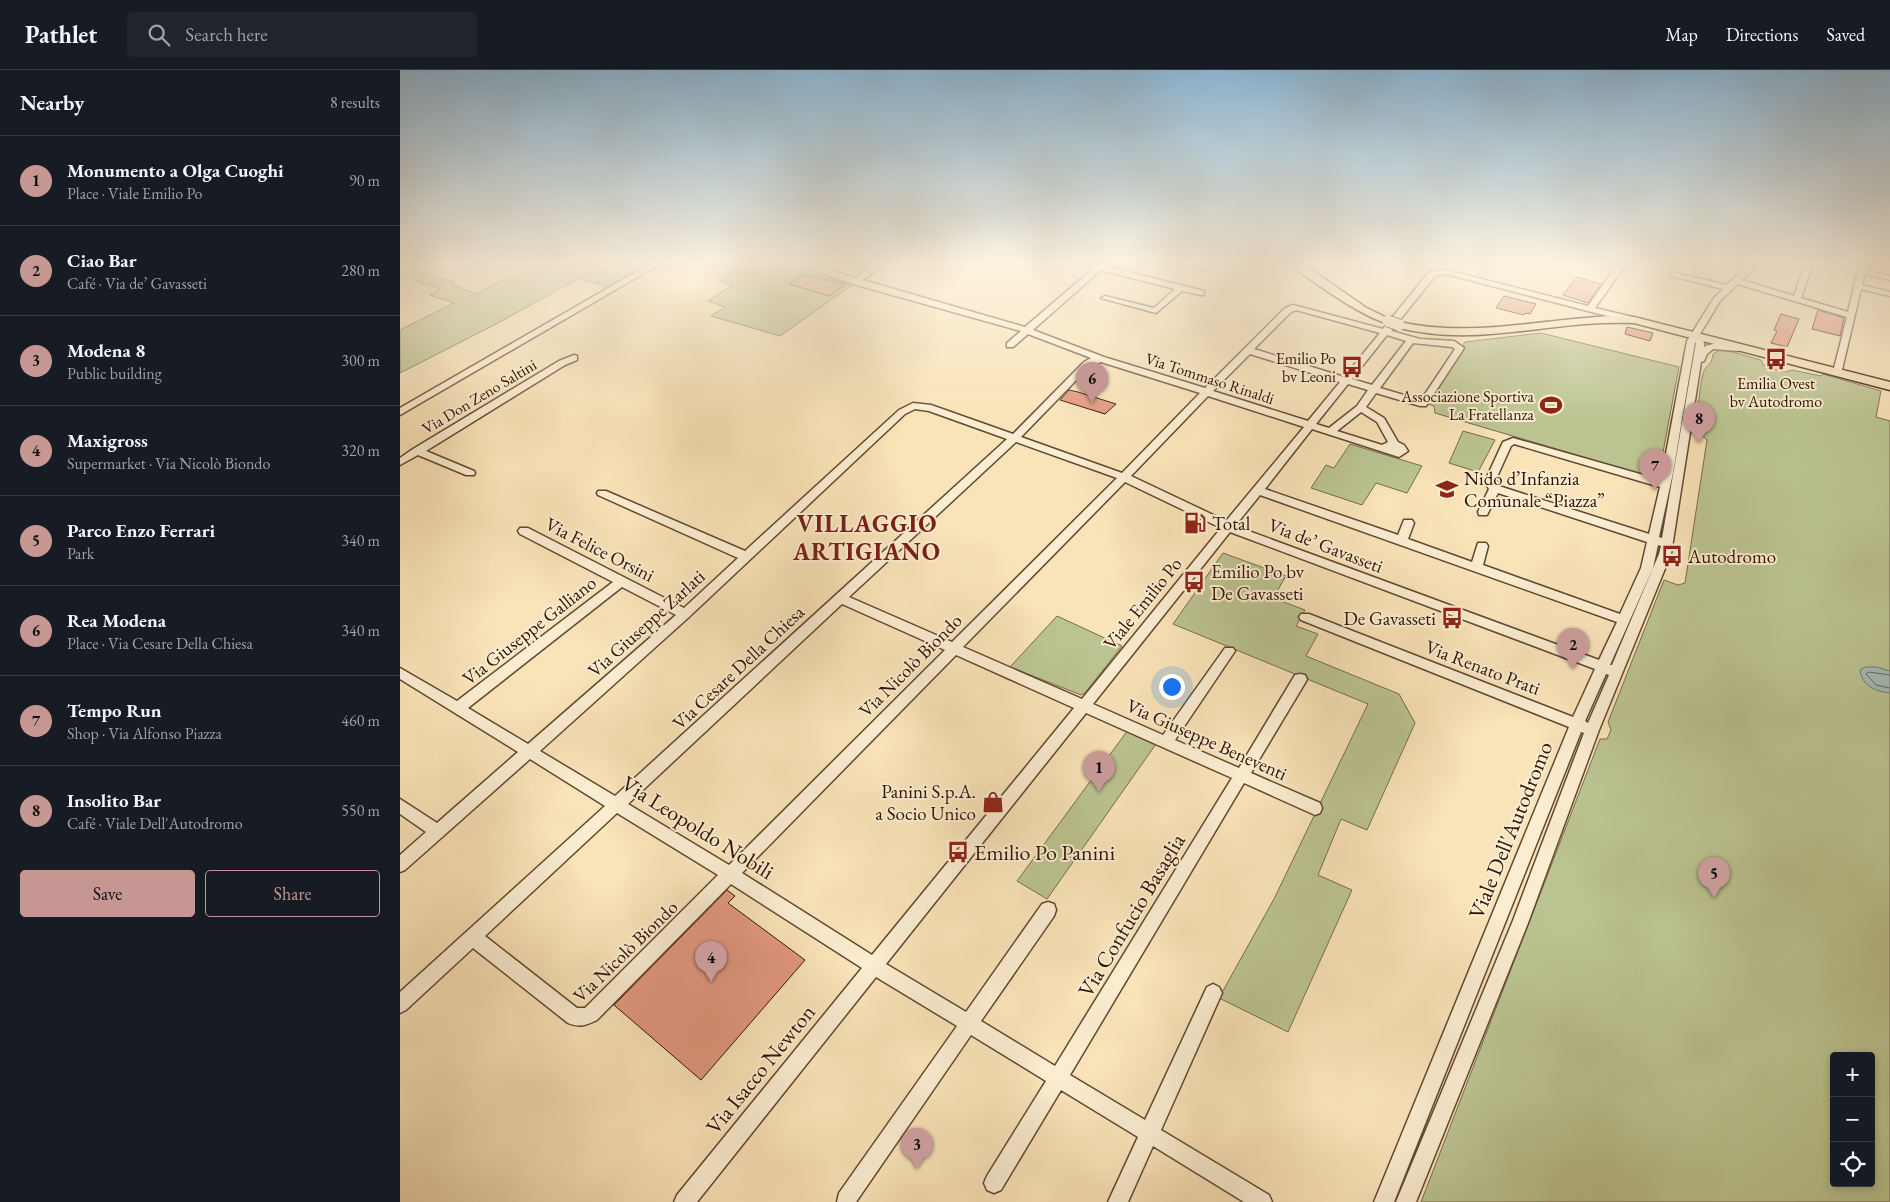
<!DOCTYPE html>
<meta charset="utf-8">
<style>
body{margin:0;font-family:"EB Garamond",serif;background:#20242c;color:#f1f3f6}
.controls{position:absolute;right:15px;bottom:15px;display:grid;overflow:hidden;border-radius:5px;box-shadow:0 2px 8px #0003}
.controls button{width:45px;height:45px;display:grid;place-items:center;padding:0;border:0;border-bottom:1px solid #363941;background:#171b24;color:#f1f3f6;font:25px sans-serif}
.you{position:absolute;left:771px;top:616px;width:18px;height:18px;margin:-12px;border:4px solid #fff;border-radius:50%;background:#1a73e8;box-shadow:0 0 0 8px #1a73e833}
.badge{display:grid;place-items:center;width:32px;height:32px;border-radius:50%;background:#c59692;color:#111;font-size:16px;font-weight:700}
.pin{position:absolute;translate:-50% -41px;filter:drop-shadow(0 1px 2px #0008)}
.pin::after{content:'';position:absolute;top:26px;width:18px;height:15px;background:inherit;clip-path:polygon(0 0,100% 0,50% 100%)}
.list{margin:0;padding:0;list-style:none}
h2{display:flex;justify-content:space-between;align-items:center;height:65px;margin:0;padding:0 20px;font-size:21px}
h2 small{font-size:16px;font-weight:400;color:#9ea1a6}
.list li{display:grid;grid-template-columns:32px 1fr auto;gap:15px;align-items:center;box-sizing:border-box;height:90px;padding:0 20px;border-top:1px solid #363941}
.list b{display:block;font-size:19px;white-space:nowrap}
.list p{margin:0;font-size:16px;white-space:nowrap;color:#9ea1a6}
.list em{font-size:16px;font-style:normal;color:#9ea1a6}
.actions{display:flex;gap:10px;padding:15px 20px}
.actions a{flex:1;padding:11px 0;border:1px solid #c59692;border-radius:5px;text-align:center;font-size:18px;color:#c59692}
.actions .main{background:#c59692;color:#111}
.icon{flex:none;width:28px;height:28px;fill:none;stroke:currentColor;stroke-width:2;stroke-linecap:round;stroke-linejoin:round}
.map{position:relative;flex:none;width:1490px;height:1132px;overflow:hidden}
header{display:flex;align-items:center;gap:30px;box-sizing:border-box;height:70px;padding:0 25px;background:#171b24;border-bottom:1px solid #363941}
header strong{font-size:24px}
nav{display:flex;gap:28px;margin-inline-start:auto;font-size:18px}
.search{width:350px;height:45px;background:#20242c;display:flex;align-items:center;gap:12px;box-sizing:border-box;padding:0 18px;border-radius:5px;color:#9ea1a6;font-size:19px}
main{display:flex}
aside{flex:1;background:#171b24}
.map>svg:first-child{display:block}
</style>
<header>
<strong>Pathlet</strong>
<div class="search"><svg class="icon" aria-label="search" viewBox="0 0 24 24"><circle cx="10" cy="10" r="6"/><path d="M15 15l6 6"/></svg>Search here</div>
<nav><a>Map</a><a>Directions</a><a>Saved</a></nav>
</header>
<main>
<aside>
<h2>Nearby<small>8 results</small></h2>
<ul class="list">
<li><span class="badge">1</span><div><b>Monumento a Olga Cuoghi</b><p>Place · Viale Emilio Po</p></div><em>90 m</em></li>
<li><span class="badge">2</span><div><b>Ciao Bar</b><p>Café · Via de’ Gavasseti</p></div><em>280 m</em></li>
<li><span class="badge">3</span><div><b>Modena 8</b><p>Public building</p></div><em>300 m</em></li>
<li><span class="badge">4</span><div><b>Maxigross</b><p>Supermarket · Via Nicolò Biondo</p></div><em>320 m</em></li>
<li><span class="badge">5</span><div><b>Parco Enzo Ferrari</b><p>Park</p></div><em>340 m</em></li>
<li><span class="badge">6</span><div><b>Rea Modena</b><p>Place · Via Cesare Della Chiesa</p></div><em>340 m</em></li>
<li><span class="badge">7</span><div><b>Tempo Run</b><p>Shop · Via Alfonso Piazza</p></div><em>460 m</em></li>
<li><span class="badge">8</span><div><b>Insolito Bar</b><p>Café · Viale Dell'Autodromo</p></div><em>550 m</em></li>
</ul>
<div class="actions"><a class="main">Save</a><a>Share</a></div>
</aside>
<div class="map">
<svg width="1490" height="1132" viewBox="0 0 1490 1132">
<rect width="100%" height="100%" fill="#f9e3b8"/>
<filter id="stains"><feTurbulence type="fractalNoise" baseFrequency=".004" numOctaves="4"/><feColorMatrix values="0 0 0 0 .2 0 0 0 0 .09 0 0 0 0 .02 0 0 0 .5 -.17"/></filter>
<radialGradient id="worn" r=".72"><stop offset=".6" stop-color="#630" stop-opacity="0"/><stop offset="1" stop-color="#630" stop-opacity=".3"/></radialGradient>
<path fill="#bbc491" stroke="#756c4a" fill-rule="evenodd" d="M144 191H256L210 217 178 209 98 253 0 303V260L54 233 30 225 40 219 4 207 0 209V200L8 197 55 212 51 214 76 224 107 208 118 206 122 202Z
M349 191H382L408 198 426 208 452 215 380 266 311 246 325 237 308 231 333 215 318 210Z
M1141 263 1279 297 1258 409 1035 343 1034 336 1025 333 1065 272Z
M1322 279 1361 290 1364 296 1385 302 1392 300 1421 306 1423 304 1481 321 1476 347 1490 351V1132H1021L1200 669H1207L1211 660 1208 652 1264 510 1278 515 1285 513 1307 370 1296 360C1297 347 1300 311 1304 301 1308 293 1311 297 1313 284ZM1434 986H1471V1113H1434Z
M1063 361 1095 370 1078 402 1049 393Z
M950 374 1022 396 1007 423 976 413 962 435 911 418 926 395 934 398Z
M823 483 886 506 873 528 905 540 896 556 918 564 906 586 999 624 1015 653 967 760 941 749 918 805 952 820 888 962 819 928 874 829 968 634 773 554Z
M657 546 722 576 685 623 681 625 610 597Z
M728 660 756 674 647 829 617 811Z"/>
<path fill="#a2bbb9" stroke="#747871" d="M1465 597H1476L1490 601V623C1475 621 1462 616 1460 600Z"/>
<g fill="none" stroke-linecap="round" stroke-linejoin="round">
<path stroke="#68675e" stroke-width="1" d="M1490 605 1468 602 1466 604 1476 615 1490 618"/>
</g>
<path fill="#e39880" stroke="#2f1304" d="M405 204 445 215 429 226 389 214Z
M1177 207 1201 214 1188 233 1163 225Z
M1104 226 1136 234 1130 244 1125 243 1124 245 1096 238Z
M1418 240 1444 248 1440 266 1412 259Z
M1381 244 1399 249 1387 277 1371 273 1377 261 1374 260Z
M1227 257 1253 263 1250 271 1225 264Z
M669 320 678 322 716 334 705 344 660 330Z
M327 820 335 826 328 833 405 890 301 1010 214 935Z"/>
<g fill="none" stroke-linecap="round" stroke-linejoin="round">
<g stroke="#624731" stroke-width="3">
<path id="minor" d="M9 191H20L0 200V195Z
M255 191H265L0 345V338Z
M401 191C417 191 439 204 456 208L478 191H487L463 210 625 257 694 198 673 191H687L698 194 701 191H707L708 193 705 196 804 221V225H801L782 221 756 243 701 228 705 226 754 238 775 219 701 200 633 260 704 287 805 318 885 238 893 235 983 259 1029 202 1046 200 1188 236 1220 191H1226L1227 193 1195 238 1237 248 1238 250 1234 253 1046 204 1035 206 991 261 1020 269 1054 271 1064 278 1026 336H1020L976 323 966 337 984 348 998 372 1004 375 1008 381 999 387 912 359 865 419 998 465 1004 450H1012L1014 453 1008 469 1072 492 1078 473H1086L1088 476 1083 495 1220 544 1241 498 1247 472 1098 423 1087 445H1079L1078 442 1089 419 1086 414V409L1103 372 1113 368 1261 410 1287 271 1314 228 1323 219 1271 206V202L1327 215 1344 199 1346 191H1354L1352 200 1342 210 1394 226 1406 191H1414L1401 228 1448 242 1460 191H1468L1466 200 1490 206V210L1465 204 1462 215 1490 222V226L1461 219 1441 304 1438 305 1433 302 1447 247 1338 214 1320 231 1300 264 1304 273V277C1314 272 1333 271 1342 278L1338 281 1313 279 1307 284 1304 291 1301 292 1271 484 1199 660 1128 853 1016 1132H996L1112 853 1184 663 1181 662 994 1132H974L1169 657 901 550 899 547 901 544H909L1173 647 1195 599 830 462 693 634 763 665 825 578H833L835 581 833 584 775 670 839 698 895 605 900 604 905 605 907 609 905 613 851 703 920 733 922 738 920 743 915 745 844 713 670 1005 745 1050 807 917 813 914 819 917 822 923 761 1060 869 1125 872 1132H844L753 1076 728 1132H708L738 1067 661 1020 601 1120 594 1123 587 1120 584 1113 587 1106 646 1011 571 965 456 1132H437L439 1123 557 956 476 907 297 1132H274L277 1125 462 898 331 814 197 950C187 955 179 958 168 953L73 878 6 940 0 943V922L205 736 130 689 5 800 0 802V785L26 762 0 744V729L37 753 118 682 0 609V598L57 631 213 512 120 464 118 461 120 458H128L284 538 338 488 198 425 197 423 198 421H206L345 481 499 340 513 333 531 335 613 364 684 292 691 288 628 264 613 277H607V273L621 261 453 214 429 206ZM896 240 980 263 944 307 854 279 891 242ZM987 265 1006 271 972 315 952 309ZM1295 272 1296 273 1262 468 1259 467 1273 403ZM1013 273 1052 277 1055 279 1021 330 980 318ZM850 284 940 312 908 351 813 321ZM701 292 800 323 722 403 621 367 690 296ZM948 314 968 320 957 336 929 358 916 354ZM808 326 904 357 826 451 731 406ZM515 339 529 341 607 369 215 726 140 681 289 547 505 344ZM961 342 977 352 988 372 982 375 937 361ZM616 372 717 408 552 572 449 527ZM1114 374 1260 417 1249 464 1099 416 1096 409 1111 376ZM725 412 821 458 682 629 563 577ZM860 425 1217 552 1199 590 835 456ZM1258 475 1261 476 1259 484 1212 595H1210L1253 498ZM222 517 276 545 128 674 68 638ZM442 534 545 580 329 795 228 734ZM556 585 674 638 472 885 342 803ZM1206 604 1209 605 1188 653 1185 651ZM686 643 832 708 655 996 581 951 654 846 656 840 654 834 648 832 642 834 566 942 486 894ZM217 743 318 805 185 938H177L85 866Z
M774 191H788L810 199 806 201Z
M1001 191H1016L1012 193Z
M174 285 177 286V290L165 295 26 381 74 401 75 403 74 405H66L18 385 0 395V388L13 379 159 291Z"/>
</g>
<g stroke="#2f1304" stroke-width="3">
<path id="major" d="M887 191H899L965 237 993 251 992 253C976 257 900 204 887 191Z
M1214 246 1234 247 1490 312V320L1234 253C1150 249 1081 279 995 257L993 255 999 252C1073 268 1140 249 1214 246Z"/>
</g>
<use href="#minor" fill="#fbedd1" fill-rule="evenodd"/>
<use href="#major" fill="#f9e3b8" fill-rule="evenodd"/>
<g stroke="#2f1304" stroke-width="13" stroke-linecap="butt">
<path id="major-bridge" d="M988 251 999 255"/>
</g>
<use href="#major-bridge" stroke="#f9e3b8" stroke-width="11"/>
</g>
<linearGradient id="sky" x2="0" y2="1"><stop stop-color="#8cb7d5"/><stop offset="0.55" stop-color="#fcf2df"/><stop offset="1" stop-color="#fcf2df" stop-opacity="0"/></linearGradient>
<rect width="1490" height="350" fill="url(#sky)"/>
<defs>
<g id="bus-bare" transform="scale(1.725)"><path d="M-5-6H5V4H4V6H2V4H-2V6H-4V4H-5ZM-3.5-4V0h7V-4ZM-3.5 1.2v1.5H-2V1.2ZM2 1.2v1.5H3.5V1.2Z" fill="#8f2418" stroke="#fbedd1" stroke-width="2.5" paint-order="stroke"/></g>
<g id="stadium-bare" transform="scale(1.725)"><path d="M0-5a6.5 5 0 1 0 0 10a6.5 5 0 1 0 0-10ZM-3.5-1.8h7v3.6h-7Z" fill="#8f2418" stroke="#fbedd1" stroke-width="2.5" paint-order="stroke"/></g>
<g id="school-bare" transform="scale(1.725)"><path d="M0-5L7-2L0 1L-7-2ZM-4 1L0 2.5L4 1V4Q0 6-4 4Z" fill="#8f2418" stroke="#fbedd1" stroke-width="2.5" paint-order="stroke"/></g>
<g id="fuel-bare" transform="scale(1.725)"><path d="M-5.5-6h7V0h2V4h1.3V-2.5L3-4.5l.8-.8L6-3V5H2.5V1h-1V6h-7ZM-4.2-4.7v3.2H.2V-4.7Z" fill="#8f2418" stroke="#fbedd1" stroke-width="2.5" paint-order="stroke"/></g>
<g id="shop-bare" transform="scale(1.725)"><path d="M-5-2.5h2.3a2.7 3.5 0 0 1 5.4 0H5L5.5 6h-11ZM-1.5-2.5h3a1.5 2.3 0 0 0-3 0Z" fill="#8f2418" stroke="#fbedd1" stroke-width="2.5" paint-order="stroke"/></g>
</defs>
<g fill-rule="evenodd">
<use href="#bus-bare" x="1376" y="289"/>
<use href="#bus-bare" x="952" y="297"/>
<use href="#stadium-bare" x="1151" y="335"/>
<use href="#school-bare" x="1047" y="419"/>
<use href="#fuel-bare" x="795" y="453"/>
<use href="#bus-bare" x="1272" y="486"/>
<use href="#bus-bare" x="794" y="512"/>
<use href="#bus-bare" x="1052" y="548"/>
<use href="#shop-bare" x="593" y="732"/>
<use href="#bus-bare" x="558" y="782"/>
</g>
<g text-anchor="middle" stroke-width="4" stroke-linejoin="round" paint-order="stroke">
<g font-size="16" fill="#2f1304" stroke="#fbedd1" text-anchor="end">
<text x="936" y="294">Emilio Po<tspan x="936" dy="18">bv Leoni</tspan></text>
<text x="1376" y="319" text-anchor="middle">Emilia Ovest<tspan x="1376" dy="18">bv Autodromo</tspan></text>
<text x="1134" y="332">Associazione Sportiva<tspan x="1134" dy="18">La Fratellanza</tspan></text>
</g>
<g font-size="16" fill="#2f1304" stroke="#fbedd1">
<text transform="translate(810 308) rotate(18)" y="6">Via Tommaso Rinaldi</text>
<text transform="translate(79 326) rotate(-31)" y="6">Via Don Zeno Saltini</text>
</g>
<g font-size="19" fill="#2f1304" stroke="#fbedd1" text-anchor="start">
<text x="1064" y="415">Nido d’Infanzia<tspan x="1064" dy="22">Comunale “Piazza”</tspan></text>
<text x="812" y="460">Total</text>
<text x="1288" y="493">Autodromo</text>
<text x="811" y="508">Emilio Po bv<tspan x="811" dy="22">De Gavasseti</tspan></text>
<text x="1036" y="555" text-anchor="end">De Gavasseti</text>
<text x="576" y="728" text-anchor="end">Panini S.p.A.<tspan x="576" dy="22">a Socio Unico</tspan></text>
</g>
<g font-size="19" fill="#2f1304" stroke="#fbedd1">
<text transform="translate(926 475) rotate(21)" y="7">Via de’ Gavasseti</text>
<text transform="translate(200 479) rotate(27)" y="7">Via Felice Orsini</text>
<text transform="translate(742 533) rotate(-51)" y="7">Viale Emilio Po</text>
<text transform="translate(246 553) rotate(-42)" y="7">Via Giuseppe Zarlati</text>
<text transform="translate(129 560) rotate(-38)" y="7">Via Giuseppe Galliano</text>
<text transform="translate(510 595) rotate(-45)" y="7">Via Nicolò Biondo</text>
<text transform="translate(338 597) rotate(-43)" y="7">Via Cesare Della Chiesa</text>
<text transform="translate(1083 597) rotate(21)" y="7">Via Renato Prati</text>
<text transform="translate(807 669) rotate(24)" y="7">Via Giuseppe Beneventi</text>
<text transform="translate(225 881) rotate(-44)" y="7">Via Nicolò Biondo</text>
</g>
<g font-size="22" fill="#2f1304" stroke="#fbedd1">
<text transform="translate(298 757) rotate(32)" y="8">Via Leopoldo Nobili</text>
<text transform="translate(1110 760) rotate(-68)" y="8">Viale Dell'Autodromo</text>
<text transform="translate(731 845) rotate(-59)" y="8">Via Confucio Basaglia</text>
<text transform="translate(360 999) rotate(-51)" y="8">Via Isacco Newton</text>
</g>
<g font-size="22" fill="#2f1304" stroke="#fbedd1" text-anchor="start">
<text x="574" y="790">Emilio Po Panini</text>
</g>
<g font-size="24" font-weight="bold" letter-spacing="1" fill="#7a1f14" stroke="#fbedd1">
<text x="467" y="462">VILLAGGIO<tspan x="467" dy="28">ARTIGIANO</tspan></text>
</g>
</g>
<rect width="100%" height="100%" filter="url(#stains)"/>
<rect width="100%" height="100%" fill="url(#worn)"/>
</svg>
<div class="controls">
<button>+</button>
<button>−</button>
<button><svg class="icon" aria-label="locate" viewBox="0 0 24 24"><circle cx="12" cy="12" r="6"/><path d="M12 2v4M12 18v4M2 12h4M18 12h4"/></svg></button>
</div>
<div class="you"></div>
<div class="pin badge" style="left:699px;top:722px">1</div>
<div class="pin badge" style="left:1173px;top:599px">2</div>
<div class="pin badge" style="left:517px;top:1099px">3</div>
<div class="pin badge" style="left:311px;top:912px">4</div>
<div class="pin badge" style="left:1314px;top:828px">5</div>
<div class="pin badge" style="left:692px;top:333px">6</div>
<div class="pin badge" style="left:1255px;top:420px">7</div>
<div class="pin badge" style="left:1299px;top:373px">8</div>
</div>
</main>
